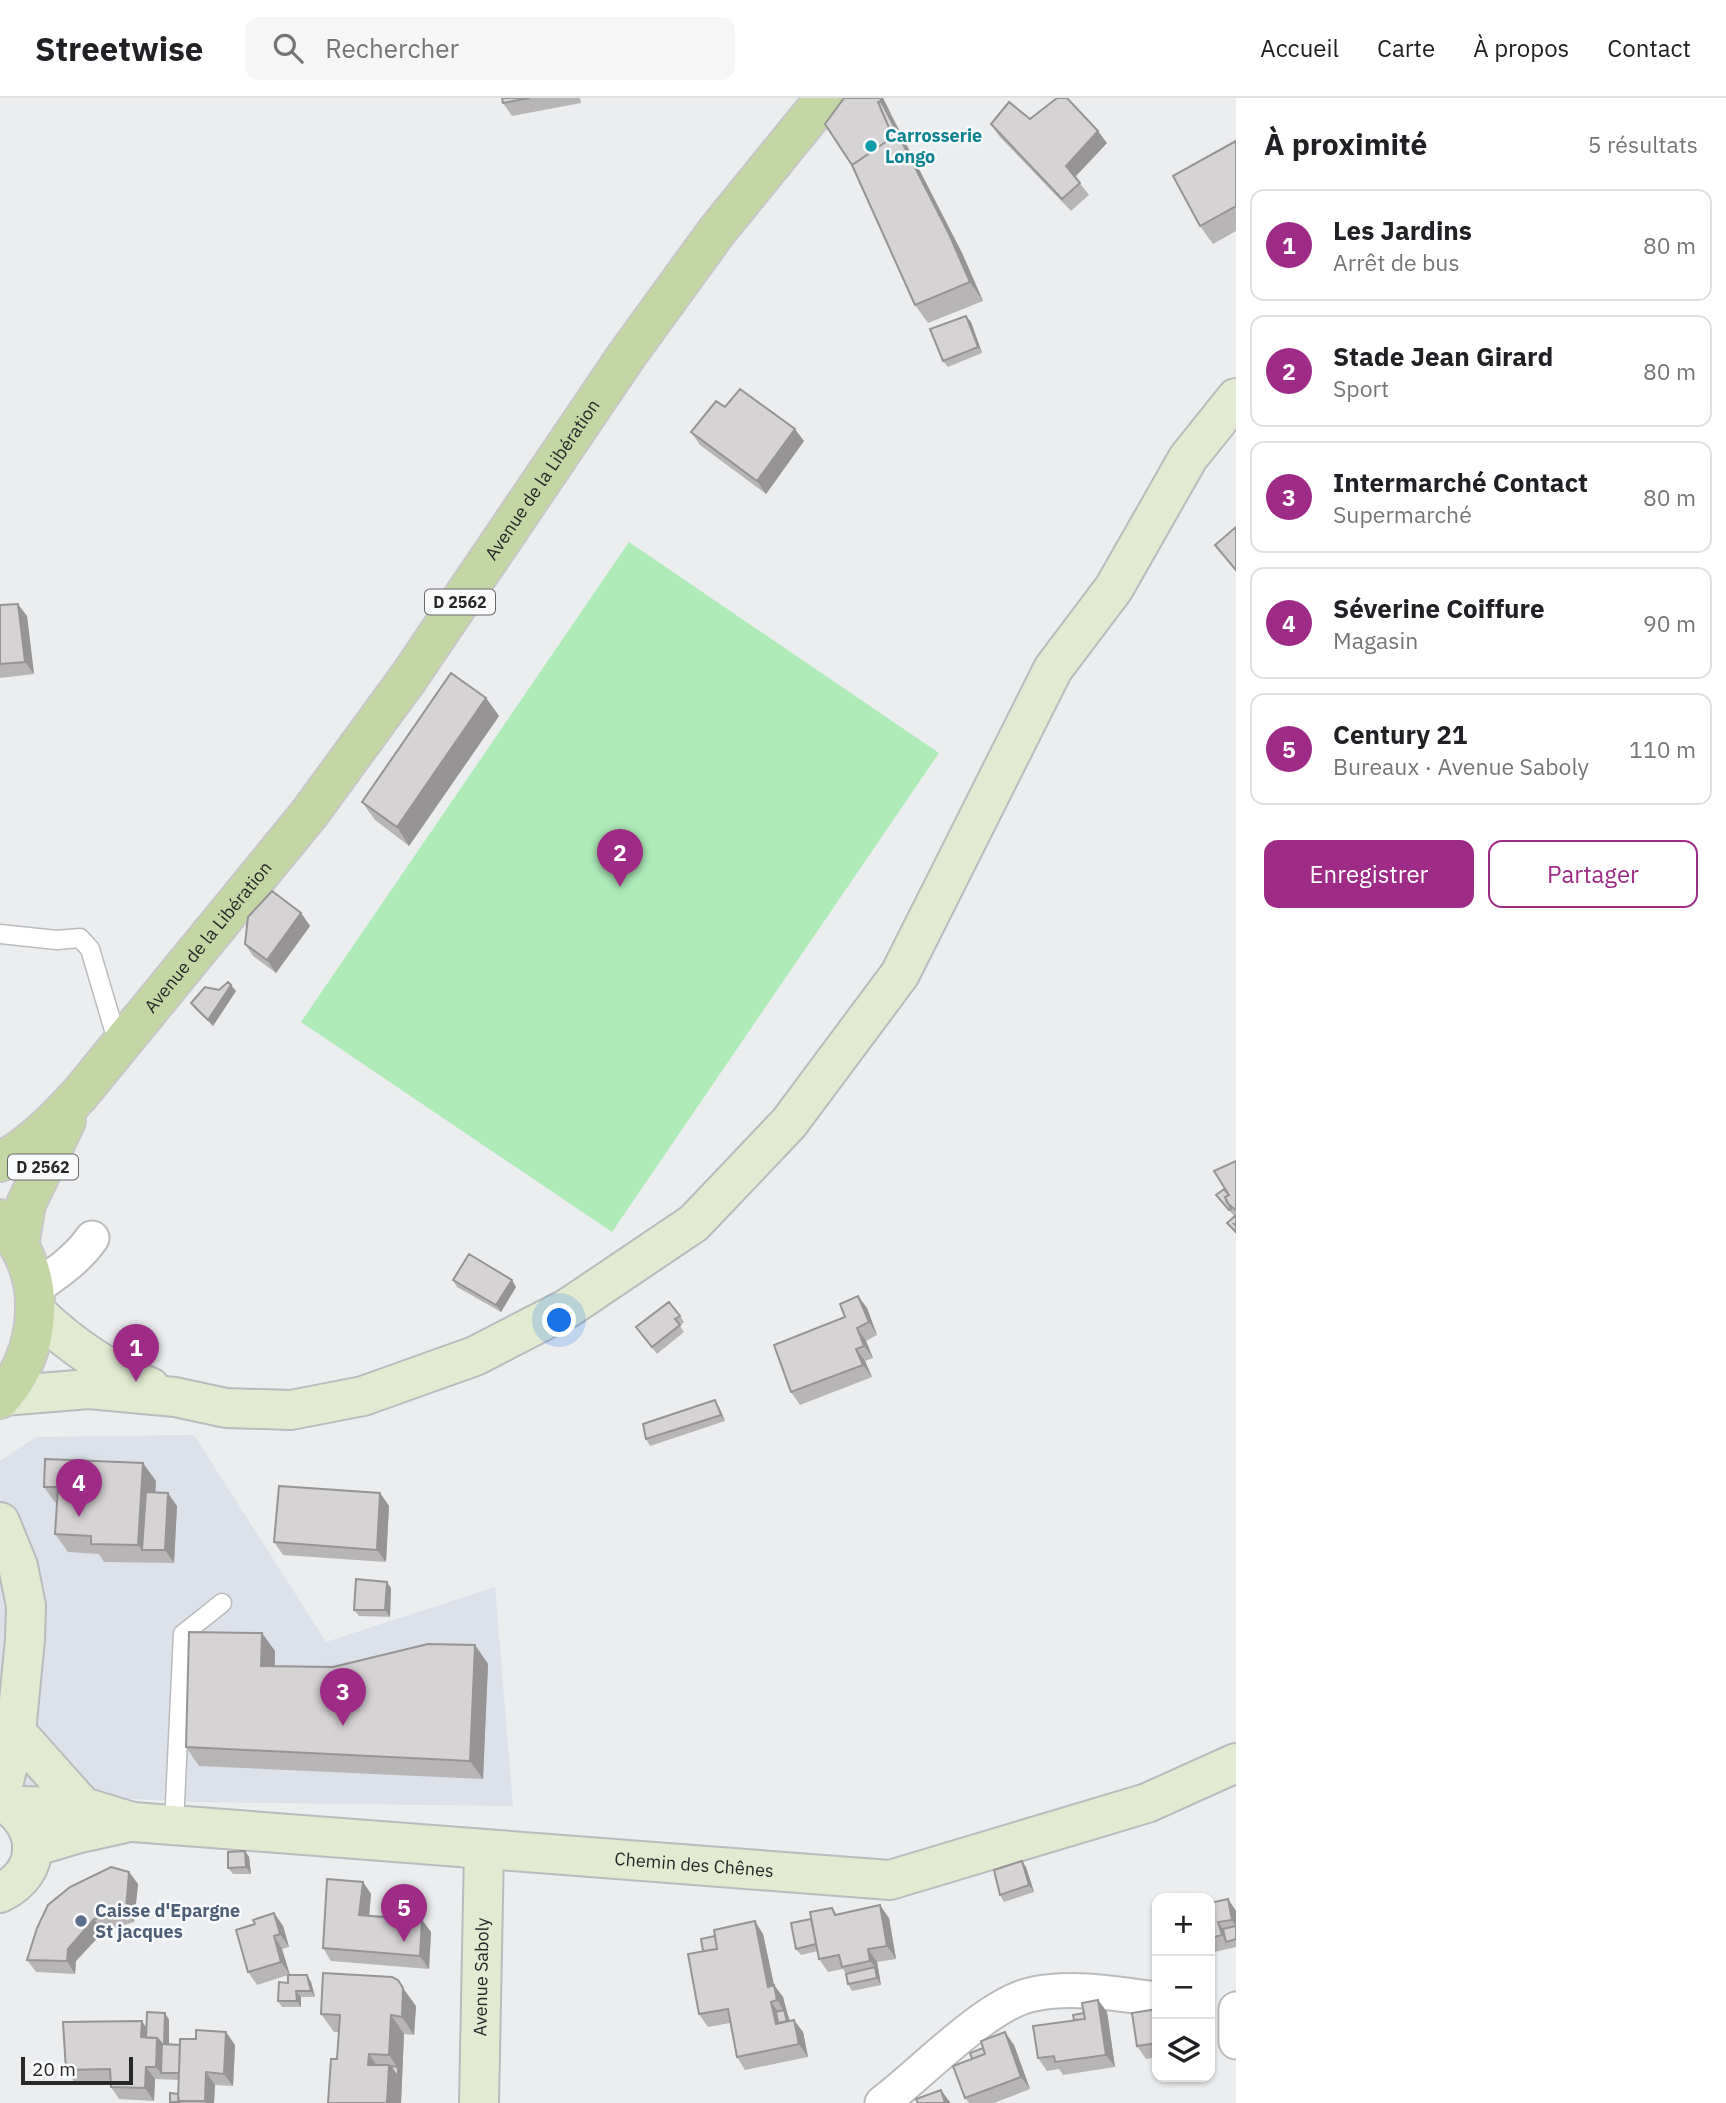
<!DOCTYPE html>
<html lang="fr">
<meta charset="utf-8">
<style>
body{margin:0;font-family:"IBM Plex Sans",sans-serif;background:#f6f6f6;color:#202124}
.controls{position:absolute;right:21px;bottom:21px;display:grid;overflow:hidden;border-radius:14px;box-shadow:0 2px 5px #0004}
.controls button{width:63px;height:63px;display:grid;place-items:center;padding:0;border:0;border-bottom:2px solid #e0e0e0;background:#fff;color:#202124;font:35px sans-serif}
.scale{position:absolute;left:21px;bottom:18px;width:112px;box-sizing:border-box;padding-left:7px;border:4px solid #282829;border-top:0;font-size:19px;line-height:24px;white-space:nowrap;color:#282829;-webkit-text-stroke:5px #f9fafc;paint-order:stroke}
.you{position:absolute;left:560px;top:1223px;width:24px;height:24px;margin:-18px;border:5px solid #fff;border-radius:50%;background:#1a73e8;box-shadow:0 0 0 10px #1a73e833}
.badge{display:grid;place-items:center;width:46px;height:46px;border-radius:50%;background:#9e2b86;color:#fff;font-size:23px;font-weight:700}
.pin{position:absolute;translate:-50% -58px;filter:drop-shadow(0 2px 4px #0008)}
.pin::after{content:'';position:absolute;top:37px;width:24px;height:21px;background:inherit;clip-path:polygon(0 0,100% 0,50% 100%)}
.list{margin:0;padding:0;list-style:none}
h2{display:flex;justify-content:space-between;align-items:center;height:91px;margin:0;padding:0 28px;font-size:30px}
h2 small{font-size:23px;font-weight:400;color:#757577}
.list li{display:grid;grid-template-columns:46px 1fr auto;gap:21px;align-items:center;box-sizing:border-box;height:112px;margin:0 14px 14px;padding:0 14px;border:2px solid #e0e0e0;border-radius:14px}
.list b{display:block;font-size:26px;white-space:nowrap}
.list p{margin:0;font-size:23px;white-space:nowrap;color:#757577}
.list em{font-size:23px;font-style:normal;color:#757577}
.actions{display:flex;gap:14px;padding:21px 28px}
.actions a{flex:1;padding:16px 0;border:2px solid #9e2b86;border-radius:14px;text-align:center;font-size:24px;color:#9e2b86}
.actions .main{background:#9e2b86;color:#fff}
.icon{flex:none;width:38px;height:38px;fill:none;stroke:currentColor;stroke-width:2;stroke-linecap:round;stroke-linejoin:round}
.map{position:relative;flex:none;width:1236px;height:2005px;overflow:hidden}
header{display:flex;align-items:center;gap:42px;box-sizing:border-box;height:98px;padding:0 35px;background:#fff;border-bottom:2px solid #e0e0e0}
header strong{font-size:33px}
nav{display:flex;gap:38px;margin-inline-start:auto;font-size:24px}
.search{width:490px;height:63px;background:#f6f6f6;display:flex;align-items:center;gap:18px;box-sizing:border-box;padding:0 24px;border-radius:14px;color:#757577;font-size:26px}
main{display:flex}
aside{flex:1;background:#fff}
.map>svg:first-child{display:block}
</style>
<header>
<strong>Streetwise</strong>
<div class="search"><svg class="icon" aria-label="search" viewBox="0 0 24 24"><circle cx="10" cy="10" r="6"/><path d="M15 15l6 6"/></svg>Rechercher</div>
<nav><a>Accueil</a><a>Carte</a><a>À propos</a><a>Contact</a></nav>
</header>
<main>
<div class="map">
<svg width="1236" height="2005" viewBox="0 0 1236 2005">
<rect width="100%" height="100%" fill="#ebedef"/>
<path fill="#dce1ea" d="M194 1337 326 1544 495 1489 513 1708 193 1704 0 1694V1363L36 1339Z"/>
<path fill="#aeebb9" d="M629 444 939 655 612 1134 301 924Z"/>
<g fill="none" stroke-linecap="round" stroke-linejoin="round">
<g stroke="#babbbd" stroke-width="21">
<path id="lane" d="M0 836 57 842 80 840 90 851 119 949
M174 1726 183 1536 222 1505"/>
</g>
<g stroke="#babbbd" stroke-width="37">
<path id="street" d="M34 1191C55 1176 77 1162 92 1140
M1236 1911V1944
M882 2005C921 1976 988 1904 1034 1896 1074 1888 1117 1896 1157 1901"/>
</g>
<g stroke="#babbbd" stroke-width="42">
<g id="secondary">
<path d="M36 1214C68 1245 108 1273 150 1289"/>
<path d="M3 1298 89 1291 175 1299 226 1310 291 1312 363 1298 475 1258 568 1210 694 1125 789 1025 900 876 1053 571 1114 490 1188 360 1236 300"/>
<path d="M0 1424 18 1468 26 1508 25 1541 16 1634 0 1700"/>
<path d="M16 1634 83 1709"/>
<path d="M0 1702C41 1725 45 1773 0 1795"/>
<path id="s1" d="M12 1708 83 1709 133 1724 890 1782 1147 1705 1236 1665"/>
<path d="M32 1749 76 1736 125 1725"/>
<path id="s2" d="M479 2005 484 1751"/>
</g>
</g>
<g stroke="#c7c7c7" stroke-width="42">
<g id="primary">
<path id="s3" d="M0 1064C32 1047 56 1022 80 996L309 716 409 579 627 257 717 133 825 0"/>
<path d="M0 1121C6 1130 14 1139 19 1148 47 1196 37 1261 0 1301"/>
<path d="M19 1148 26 1106 66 1023"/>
</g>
</g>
<use href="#lane" stroke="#fff" stroke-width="18"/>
<use href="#street" stroke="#fff" stroke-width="33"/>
<use href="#secondary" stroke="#e2ead2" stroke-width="38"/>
<use href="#primary" stroke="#c5d6a5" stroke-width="38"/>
</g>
<path fill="#b8b5b6" d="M502 0H580L581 5 512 18 503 5Z
M844 0H883L962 155 983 203 928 225 915 207Z
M1030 21 1107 45 1075 79 1089 97 1071 113 999 38 991 26Z
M1236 43V133L1213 146 1200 128Z
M966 218 971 224 982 255 948 269 943 263Z
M691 334 804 343 766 396 700 347Z
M1236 429V474L1215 447Z
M0 507 27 518 34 576 0 580Z
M486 600 499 618 409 748 375 722 362 704Z
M301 815 310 828 276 875 253 858 245 846Z
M219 892 236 893 213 928 195 911 191 905Z
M1236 1063V1136L1227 1125 1234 1118 1216 1097 1228 1094Z
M453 1182 516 1189 501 1214 457 1189Z
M858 1198 867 1210 877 1237 866 1243 873 1260 865 1263 872 1279 800 1307 791 1294 845 1219Z
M680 1218 684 1224 680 1228 684 1234 657 1256 636 1229Z
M719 1309 725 1323 650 1348 646 1341Z
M156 1383 155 1395 177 1408 174 1465 104 1464 99 1456 68 1454 55 1436 57 1407 44 1389Z
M380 1395 389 1408 386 1464 283 1457 274 1444Z
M391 1490 390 1519 359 1518 354 1512Z
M475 1547 488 1566 483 1681 199 1668 186 1649 275 1553V1568L333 1569Z
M245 1753 249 1759 251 1776H233L228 1770Z
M1026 1769 1034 1794 1004 1804 1000 1797Z
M129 1774 138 1786 134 1824 103 1834 76 1863 75 1876 36 1874 27 1862Z
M363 1784 371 1796 369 1818 422 1822 431 1834 429 1871 331 1863 323 1850Z
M1228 1801 1236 1813V1849L1210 1855V1805Z
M832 1810 837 1817 889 1820 896 1861 877 1864 881 1887 852 1893 848 1886 846 1876 843 1871 828 1874 819 1861 818 1853 801 1857 796 1851 811 1821Z
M274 1815 283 1828 289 1849 282 1851 290 1877 311 1884 315 1899H301V1909H282L278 1903 288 1885V1877L257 1887 248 1874 255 1826Z
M763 1836 774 1887 783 1899 786 1915 789 1919 790 1923 803 1934 808 1959 745 1972 737 1959 730 1925 708 1929 699 1916 703 1853Z
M1098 1902 1107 1914 1115 1969 1063 1977 1059 1971 1047 1973 1038 1960 1074 1922 1084 1915Z
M416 1908 414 1937 404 1936 401 2005H328L337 1961 339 1934H334L321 1916Z
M1157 1909V1959L1146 1961 1137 1948 1151 1912Z
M165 1915 169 1922V1946L180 1947 196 1941 226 1934 235 1947 233 1988 215 1987 214 2005H170V2004L178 1996 179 1982 155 1981 154 2003 119 2001 111 1989V1984L75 1985 66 1972 142 1923 146 1930Z
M1014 1947 1030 1991 994 2005H969L965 2000Z"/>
<path fill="#969494" d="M880 0H883L892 18 883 6Z
M881 3 893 21 962 155 983 203 970 184Z
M1098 33 1107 45 1074 80 1066 68Z
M966 218 971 224 982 255 978 249Z
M795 331 804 343 766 396 757 383Z
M18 506 27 518 34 576 25 564Z
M486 600 499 618 409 748 397 729Z
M301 815 310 828 276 875 267 862Z
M231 887 236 893 213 928 208 922Z
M512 1182 516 1189 501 1214 496 1207Z
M858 1198 867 1210 877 1237 869 1224Z
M857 1230 866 1243 873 1260 864 1248Z
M856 1251 865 1263 872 1279 863 1267Z
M715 1302 719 1309 725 1323 721 1317Z
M143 1365 156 1383 152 1452H142L138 1447Z
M168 1395 177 1408 174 1465 165 1452Z
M380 1395 389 1408 386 1464 377 1452Z
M387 1484 391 1490 390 1519 385 1512Z
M262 1535 275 1553 274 1586 261 1568Z
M475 1547 488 1566 483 1681 470 1663Z
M245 1753 249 1759 251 1776 246 1769Z
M1022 1763 1026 1769 1034 1794 1029 1787Z
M129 1774 138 1786 134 1824 126 1811Z
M363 1784 371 1796 368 1830 359 1817Z
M1228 1801 1236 1813V1828L1232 1822Z
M880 1807 889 1820 896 1861 887 1848Z
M274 1815 283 1828 289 1849 280 1836Z
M94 1821 103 1834 76 1863 75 1876 67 1863 68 1851Z
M422 1822 431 1834 429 1871 420 1858Z
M755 1823 763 1836 777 1901 768 1889Z
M1218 1824 1227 1837 1226 1844 1222 1837Z
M274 1838 282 1851 290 1877 281 1864Z
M868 1851 877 1864 881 1887 877 1880 875 1869 870 1863Z
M307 1877 311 1884 315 1899 311 1893Z
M774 1887 783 1899 793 1936 788 1930 784 1913 777 1902Z
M403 1890 416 1908 414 1937 402 1919Z
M296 1893 301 1899V1909L297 1903Z
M1098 1902 1107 1914 1115 1969 1106 1957Z
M771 1904 780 1916 783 1931 776 1926Z
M165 1915 169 1922V1953L164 1946Z
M391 1917 404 1936 401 2005H387L389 1967 398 1979V1970L389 1957Z
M794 1922 803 1934 808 1959 799 1946Z
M142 1923 150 1936 145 1945 141 1939Z
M226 1934 235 1947 233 1988 224 1976Z
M1005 1934 1014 1947 1030 1991 1021 1979Z
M157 1940 166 1953 161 1975 156 1969Z
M369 1956 381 1974 368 1967Z
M146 1969 155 1981 154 2003 145 1990Z
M206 1974 215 1987 214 2005H206L205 2003Z
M941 1992 950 2004V2005H945Z"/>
<path fill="#d6d3d4" stroke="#969494" stroke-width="2" d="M502 0H530L503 5Z
M844 0H880L883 6H882L881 3 878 4 893 39 852 67 825 26Z
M1057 0H1067L1098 33 1066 68 1080 85 1062 101 991 26 1009 4 1030 21Z
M881 3 949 136 970 184 915 207 852 67 893 39 878 4Z
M1236 43V108L1200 128 1173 78Z
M966 218 978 249 943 263 930 231Z
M740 291 795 331 757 383 691 334 716 303 725 309Z
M1236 429V472L1215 447Z
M18 506 25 564 0 566V507Z
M451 575 486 600 397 729 362 704Z
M272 793 301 815 267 862 245 846 248 819Z
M228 884 231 887 208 922 191 905 205 889 219 892Z
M1236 1063V1112L1227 1105 1225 1099 1229 1097 1214 1073Z
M1224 1091 1229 1097 1225 1099 1231 1111 1229 1112 1216 1097Z
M1236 1117V1126H1234L1236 1128V1134L1227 1125Z
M469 1156 512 1182 496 1207 453 1182Z
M858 1198 869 1224 857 1230 864 1248 856 1251 863 1267 791 1294 774 1247 845 1219 840 1206Z
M669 1204 680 1218 675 1221 680 1227 652 1249 636 1229Z
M715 1302 721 1317 646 1341 643 1326Z
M45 1361 143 1365 138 1447 91 1446V1438L55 1436 58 1389H44Z
M279 1388 380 1395 377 1452 274 1444Z
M146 1394 168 1395 165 1452H142Z
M356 1481 387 1484 385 1512H354Z
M189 1534 262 1535 261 1568 333 1569 428 1546 475 1547 470 1663 186 1649Z
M245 1753 246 1769 228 1770V1754Z
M1022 1763 1029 1787 1000 1797 994 1772Z
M111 1769 129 1774 126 1811 94 1821 68 1851 67 1863 27 1862 37 1830 48 1807 70 1789Z
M327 1781 363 1784 359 1817 422 1822 420 1858 323 1850Z
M1228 1801 1232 1822 1218 1824 1222 1837 1210 1840V1805Z
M880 1807 887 1848 868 1851 870 1863 842 1869 839 1857 819 1861 810 1814 832 1810 835 1817Z
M274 1815 280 1836 274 1838 281 1864 248 1874 236 1832 255 1826 253 1822Z
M811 1821 816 1846 796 1851 791 1825Z
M755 1823 768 1889 774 1887 777 1902 771 1904 776 1926 794 1922 799 1946 737 1959 728 1911 699 1916 688 1856 717 1851 714 1832Z
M1236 1828V1841L1226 1844 1223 1831Z
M715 1838 717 1851 703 1853 701 1841Z
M875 1869 877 1880 848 1886 846 1876Z
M323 1875 392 1879 398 1882 403 1890 402 1919 391 1917 389 1957 369 1956 368 1967H389L387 2005H328L331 1961H337L340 1917 321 1916Z
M288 1877H307L311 1893H296L297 1903H278L279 1884 288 1885Z
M1098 1902 1106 1957 1055 1964 1054 1958 1038 1960 1033 1928 1085 1921 1082 1905Z
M1157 1911V1945L1137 1948 1132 1915Z
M784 1912 787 1923 778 1925 776 1914Z
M147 1914 165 1915 164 1946 180 1947 179 1975H161L162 1946 157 1940H146Z
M1084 1915 1085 1921 1074 1922 1073 1917Z
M142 1923 141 1939 157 1940 156 1969H146L145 1990 111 1989 110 1971 66 1972 63 1924Z
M196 1932 226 1934 224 1976 206 1974 205 2003H178L180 1941H196Z
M1005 1934 1021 1979 965 2000 953 1968 985 1956 981 1943Z
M983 1950 985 1956 972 1961 970 1955Z
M390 1968 398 1969V1979Z
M941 1992 945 2005H918L916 2001Z
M170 1995 178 1996 179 2004H170Z"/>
<circle fill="#0f9aa8" stroke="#f9fafc" stroke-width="2.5" cx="871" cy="48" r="7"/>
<circle fill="#5c6f8a" stroke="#f9fafc" stroke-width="2.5" cx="81" cy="1823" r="7"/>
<g text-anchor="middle" stroke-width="5" stroke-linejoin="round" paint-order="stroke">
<g fill="#f9fafc" stroke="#676768" stroke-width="2">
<rect x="425" y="491.5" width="70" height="25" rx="5"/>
<rect x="8" y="1056.5" width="70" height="25" rx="5"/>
</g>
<g font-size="16" font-weight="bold" fill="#282829">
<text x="460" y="510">D 2562</text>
<text x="43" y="1075">D 2562</text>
</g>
<g font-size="18" font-weight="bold" fill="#0d838f" stroke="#f9fafc" text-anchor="start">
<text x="885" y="44">Carrosserie<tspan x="885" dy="21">Longo</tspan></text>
</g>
<g font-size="18" fill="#282829" stroke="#f9fafc">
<text dy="6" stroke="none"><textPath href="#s3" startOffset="875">Avenue de la Libération</textPath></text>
<text dy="6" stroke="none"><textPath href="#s3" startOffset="308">Avenue de la Libération</textPath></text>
<text dy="6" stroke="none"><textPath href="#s1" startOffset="686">Chemin des Chênes</textPath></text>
<text dy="6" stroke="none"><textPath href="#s2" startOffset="126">Avenue Saboly</textPath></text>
</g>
<g font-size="18" font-weight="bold" fill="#4e5e75" stroke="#f9fafc" text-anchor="start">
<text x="95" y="1819">Caisse d'Epargne<tspan x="95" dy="21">St jacques</tspan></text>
</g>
</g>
</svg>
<div class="controls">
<button>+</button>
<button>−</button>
<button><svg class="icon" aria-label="layers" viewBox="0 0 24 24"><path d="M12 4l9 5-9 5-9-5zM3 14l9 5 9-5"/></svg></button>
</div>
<div class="scale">20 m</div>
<div class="you"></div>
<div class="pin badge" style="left:136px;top:1284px">1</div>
<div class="pin badge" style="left:620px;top:789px">2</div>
<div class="pin badge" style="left:343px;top:1628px">3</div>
<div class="pin badge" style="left:79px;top:1419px">4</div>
<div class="pin badge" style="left:404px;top:1844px">5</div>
</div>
<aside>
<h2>À proximité<small>5 résultats</small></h2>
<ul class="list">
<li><span class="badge">1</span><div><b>Les Jardins</b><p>Arrêt de bus</p></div><em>80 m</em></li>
<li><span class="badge">2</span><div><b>Stade Jean Girard</b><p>Sport</p></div><em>80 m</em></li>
<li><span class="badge">3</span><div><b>Intermarché Contact</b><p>Supermarché</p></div><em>80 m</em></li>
<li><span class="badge">4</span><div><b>Séverine Coiffure</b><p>Magasin</p></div><em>90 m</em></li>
<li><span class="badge">5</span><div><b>Century 21</b><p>Bureaux · Avenue Saboly</p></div><em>110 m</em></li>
</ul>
<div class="actions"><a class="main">Enregistrer</a><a>Partager</a></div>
</aside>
</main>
